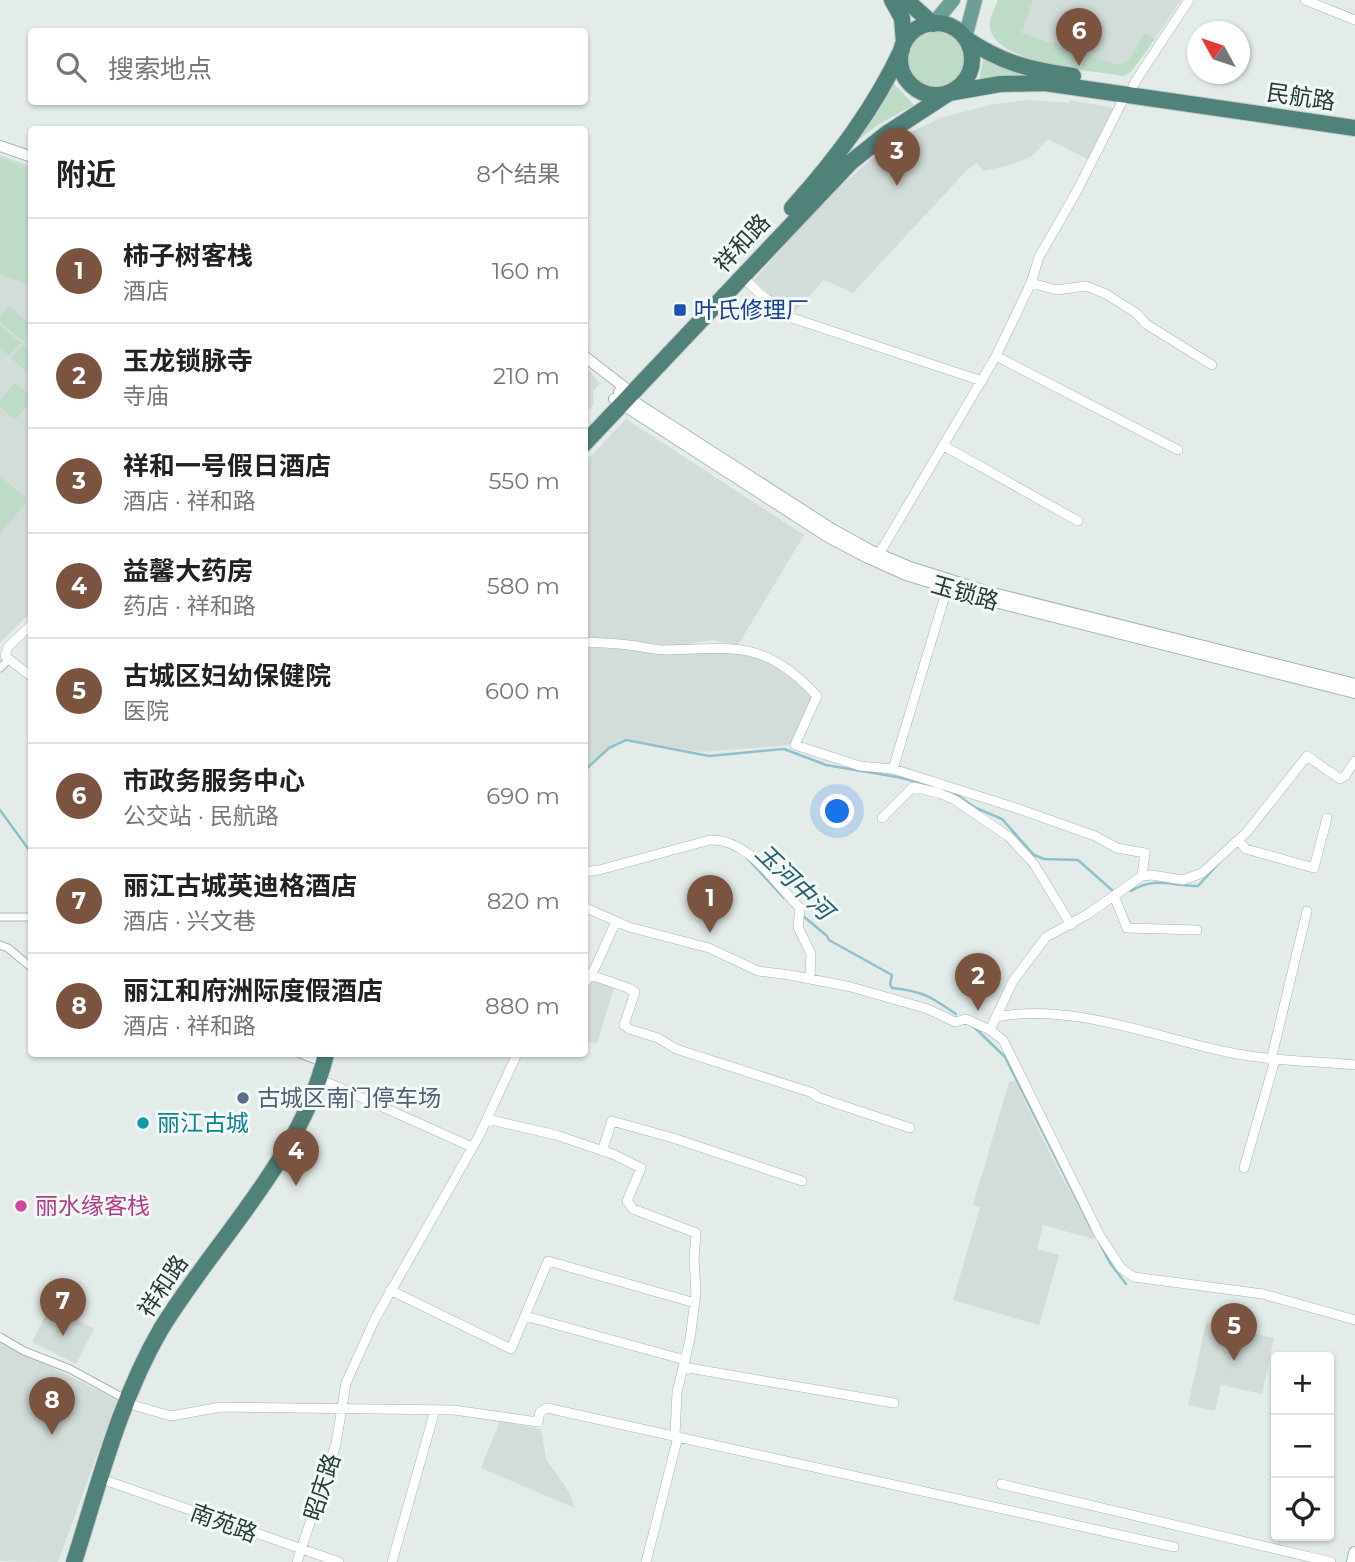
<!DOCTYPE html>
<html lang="zh">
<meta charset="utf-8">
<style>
body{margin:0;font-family:Montserrat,"Noto Sans SC",sans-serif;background:#f2f2f2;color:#222}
.controls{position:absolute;right:21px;bottom:21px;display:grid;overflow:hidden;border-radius:7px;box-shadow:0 2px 5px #0004}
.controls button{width:63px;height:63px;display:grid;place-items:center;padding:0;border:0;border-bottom:2px solid #e0e0e0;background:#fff;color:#222;font:35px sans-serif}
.compass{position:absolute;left:1187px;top:21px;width:63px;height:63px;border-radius:50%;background:#fff;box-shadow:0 2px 5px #0004;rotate:310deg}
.you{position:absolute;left:838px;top:812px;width:24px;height:24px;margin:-18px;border:5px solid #fff;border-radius:50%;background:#1a73e8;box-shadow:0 0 0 10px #1a73e833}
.badge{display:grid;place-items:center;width:46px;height:46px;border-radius:50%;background:#7b5441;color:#fff;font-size:23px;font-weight:700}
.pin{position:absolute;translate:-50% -58px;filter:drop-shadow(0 2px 4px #0008)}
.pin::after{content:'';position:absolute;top:37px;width:24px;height:21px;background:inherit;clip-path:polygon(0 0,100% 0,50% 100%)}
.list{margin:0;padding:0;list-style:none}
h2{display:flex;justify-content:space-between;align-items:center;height:91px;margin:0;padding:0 28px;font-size:30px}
h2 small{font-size:23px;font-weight:400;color:#767676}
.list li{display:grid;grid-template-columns:46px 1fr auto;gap:21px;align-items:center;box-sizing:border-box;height:105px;padding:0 28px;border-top:2px solid #e0e0e0}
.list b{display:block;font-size:26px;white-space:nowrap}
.list p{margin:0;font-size:23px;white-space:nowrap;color:#767676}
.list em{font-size:23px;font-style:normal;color:#767676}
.icon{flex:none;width:38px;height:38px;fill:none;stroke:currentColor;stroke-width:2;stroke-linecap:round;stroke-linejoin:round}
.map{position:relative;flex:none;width:1355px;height:1562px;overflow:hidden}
.search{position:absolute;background:#fff;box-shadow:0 2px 5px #0004;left:28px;top:28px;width:560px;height:77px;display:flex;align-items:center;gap:18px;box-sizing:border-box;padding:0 24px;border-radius:7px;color:#767676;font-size:26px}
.panel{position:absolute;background:#fff;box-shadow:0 2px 5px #0004;left:28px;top:126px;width:560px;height:931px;border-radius:7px}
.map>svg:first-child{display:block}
</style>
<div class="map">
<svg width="1355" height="1562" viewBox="0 0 1355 1562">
<rect width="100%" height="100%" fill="#e4ece9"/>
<path fill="#d2dcd8" d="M1033 0H1181L1155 39 1145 34 1129 59 1119 65 1022 33Z
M1029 100 1069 103 1070 100 1114 108 1089 160 1048 139 1031 157 1010 165 983 171 977 163 967 170 853 293 824 280 792 315 754 280 824 201 870 160 911 132 940 118 994 104Z
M0 155 32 166 31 612 0 643Z
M585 365 600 384 593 391 594 404 585 414Z
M626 419 804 535 738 645 713 640 662 648 585 640 584 463Z
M624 646 719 650 751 654 777 665 798 681 812 696 790 745 701 752 621 739 588 766 585 765 584 648Z
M592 978 615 984 597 1044 585 1041V996Z
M1015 1081 1054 1162 1095 1237 1093 1239 1043 1225 1037 1249 1059 1255 1039 1325 953 1300 980 1207 973 1205 1009 1082Z
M50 1307 94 1329 76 1364 32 1342Z
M1206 1323 1274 1338 1262 1394 1221 1385 1215 1411 1188 1405Z
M0 1340 23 1353 117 1400 58 1562 0 1561Z
M500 1421 541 1429 546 1459 569 1492 575 1508 481 1468Z"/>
<path fill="#bedbc8" d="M998 0H1033L1022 33 1119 65 1129 59 1145 33 1155 39 1131 72 1123 76C1096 71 984 64 990 21 991 14 996 6 998 0Z
M906 60a30 30 0 1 1 60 0a30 30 0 1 1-60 0Z
M983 60 1023 74V76L979 81Z
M893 83 914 105 879 124 858 140Z
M0 158 31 169V285L0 274Z
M9 306 31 325V330L23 341 0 322V318Z
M0 325 21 343 9 356 0 348Z
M23 345 31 353V375L11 358Z
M15 383 32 397 31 401 15 420 0 407V400Z
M0 476 26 498V502L0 534Z"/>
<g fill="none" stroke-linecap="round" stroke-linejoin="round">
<path stroke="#90bfcd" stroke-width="2.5" d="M584 771 609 748 626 740 709 756 784 749 826 765 897 777 931 785
M954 793 976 808 1002 819 1034 855 1044 859 1078 860 1113 891
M0 810 32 854
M748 859 784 898
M1131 891C1155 876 1171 886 1198 886L1219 863
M802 915 827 936 829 940 892 975 890 984 892 988C923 991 931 997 956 1014
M974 1027 1005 1057 1091 1228
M1098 1240 1110 1263 1126 1284"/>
<g stroke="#a7b4b0" stroke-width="9">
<path id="pedestrian" d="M0 668 9 659
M0 917H32
M0 945 8 948 32 968
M300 1054 324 1063
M0 1337 24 1351 70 1369 127 1400"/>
</g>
<g stroke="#a7b4b0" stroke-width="10">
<path id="minor" d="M1305 0 1355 20
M1133 85 1189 0
M742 276 758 292 792 318 982 381
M1031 283 1057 290 1086 286 1106 294 1136 313 1146 324 1212 365
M996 356 1178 450
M944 446 1078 521
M879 554 996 356 1031 283 1039 257 1077 191 1126 94
M32 624 8 647 5 656 32 677
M584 642C599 643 613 643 628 645 640 646 653 650 665 650 735 648 766 640 817 696L795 745 860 766 893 769 1013 807 1095 836 1117 848 1145 853 1142 876
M893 769 947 589
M882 818 913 787 939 793 955 800 1009 837 1034 864 1071 925
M1238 840 1246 849 1314 868 1327 818
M584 872 599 870 710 840C749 838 775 884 800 908L798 927 811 954 810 978
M1114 896 1127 928 1197 930
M584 907 629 927 709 948 758 971 790 975 851 987 928 1009 955 1022 966 1019 990 1030 1003 1040 1100 1236 1121 1268 1134 1277 1263 1294 1355 1320
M591 975 628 988 635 992 624 1025 629 1029 658 1038 676 1049 813 1093 817 1097 910 1128
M584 984 595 968 616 921
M996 1017C1070 1002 1155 1037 1227 1052 1270 1061 1312 1061 1355 1065
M990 1030 1013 981 1046 937 1088 914 1142 876 1152 875 1183 880 1202 873 1247 832 1307 756 1340 779 1345 776 1355 761
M1271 1060 1307 911
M329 1083 472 1147
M487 1119 556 1135 615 1155 641 1168 627 1201 633 1209 696 1233 694 1258 696 1292 690 1339 677 1392 675 1436
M602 1151 612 1121 673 1138 802 1181
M1244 1168 1275 1060
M390 1290 511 1349 548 1261 695 1303
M525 1316 685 1360
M683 1367 894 1403
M136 1406 171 1416 221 1407 454 1410 538 1422 540 1412 547 1408 1174 1547
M110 1482 339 1562
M1001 1484 1331 1562
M297 1562 336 1444 346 1383 375 1319 479 1136 517 1054
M392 1562 435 1410
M646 1562 678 1437"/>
</g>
<g stroke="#a7b4b0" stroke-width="12">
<path id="tertiary" d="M0 146 32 157
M584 356 624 387
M619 392 832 529 870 550 910 567 989 592 1355 684
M614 399 828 537 866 557 906 575 987 600 1355 693"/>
</g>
<g stroke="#a3b7b1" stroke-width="14">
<path id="secondary" d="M1353 1562 1355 1553"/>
</g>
<g stroke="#c2c8c7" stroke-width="16">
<path id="primary" d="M933 24 953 0
M965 38 975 0"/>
</g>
<g stroke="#c2c8c7" stroke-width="18">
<path id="trunk" d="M892 0 902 18 904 43
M906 0 933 24
M900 59a36 36 0 1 1 72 0a36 36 0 1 1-72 0Z
M965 38C1001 63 1031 70 1073 76
M792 208C836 159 874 109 902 49
M584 444 851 162 886 134 949 93 1000 84 1045 83 1355 128
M74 1562C99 1484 119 1401 161 1329 216 1239 301 1159 326 1054"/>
</g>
<use href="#pedestrian" stroke="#fff" stroke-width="7"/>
<use href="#minor" stroke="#fff" stroke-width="9"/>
<use href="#tertiary" stroke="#fff" stroke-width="10"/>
<use href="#secondary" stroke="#fff" stroke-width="12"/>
<use href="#primary" stroke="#6c9e95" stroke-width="14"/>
<use href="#trunk" stroke="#50827a" stroke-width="16"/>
</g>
<rect fill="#1a4fb4" stroke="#f4f9f7" stroke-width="2.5" x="673" y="303" width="14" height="14" rx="3.5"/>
<circle fill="#5c6f8a" stroke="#f4f9f7" stroke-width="2.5" cx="243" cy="1098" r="7"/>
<circle fill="#0f9aa8" stroke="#f4f9f7" stroke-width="2.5" cx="143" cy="1123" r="7"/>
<circle fill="#d1479c" stroke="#f4f9f7" stroke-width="2.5" cx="21" cy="1206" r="7"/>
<g text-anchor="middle" stroke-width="6" stroke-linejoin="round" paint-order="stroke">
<g font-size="23" fill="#253c38" stroke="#f4f9f7">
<text transform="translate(1301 97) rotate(8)" y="8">民航路</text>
<text transform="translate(742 243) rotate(-47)" y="8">祥和路</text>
<text transform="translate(965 593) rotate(16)" y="8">玉锁路</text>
<text transform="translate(163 1286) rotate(-56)" y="8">祥和路</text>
<text transform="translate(322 1487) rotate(-72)" y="8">昭庆路</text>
<text transform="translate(224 1523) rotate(20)" y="8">南苑路</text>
</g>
<g font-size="23" fill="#164399" stroke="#f4f9f7" text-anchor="start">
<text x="694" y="318">叶氏修理厂</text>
</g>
<g font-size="23" fill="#4e5e75" stroke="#f4f9f7" text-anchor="start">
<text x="257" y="1106">古城区南门停车场</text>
</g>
<g font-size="23" fill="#0d838f" stroke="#f4f9f7" text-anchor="start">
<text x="157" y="1131">丽江古城</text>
</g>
<g font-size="23" fill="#b23c85" stroke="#f4f9f7" text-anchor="start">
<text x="35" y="1214">丽水缘客栈</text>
</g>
<g font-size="24" font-style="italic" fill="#236074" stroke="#f4f9f7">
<text transform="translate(794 882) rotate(44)" y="8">玉河中河</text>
</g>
</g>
</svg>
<div class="controls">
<button>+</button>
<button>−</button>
<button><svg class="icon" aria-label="locate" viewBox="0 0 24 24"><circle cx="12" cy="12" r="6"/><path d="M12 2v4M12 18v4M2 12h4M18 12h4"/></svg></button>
</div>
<svg class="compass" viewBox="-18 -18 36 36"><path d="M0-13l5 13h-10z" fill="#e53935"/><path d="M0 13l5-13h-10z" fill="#767676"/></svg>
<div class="you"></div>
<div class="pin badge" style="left:710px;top:933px">1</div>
<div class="pin badge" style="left:978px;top:1011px">2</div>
<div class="pin badge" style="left:897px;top:186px">3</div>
<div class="pin badge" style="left:296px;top:1186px">4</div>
<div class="pin badge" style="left:1234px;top:1361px">5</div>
<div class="pin badge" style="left:1079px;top:66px">6</div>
<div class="pin badge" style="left:63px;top:1336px">7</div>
<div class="pin badge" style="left:52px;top:1435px">8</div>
<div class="search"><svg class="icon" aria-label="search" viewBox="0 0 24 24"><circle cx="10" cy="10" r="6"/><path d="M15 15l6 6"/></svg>搜索地点</div>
<section class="panel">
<h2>附近<small>8个结果</small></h2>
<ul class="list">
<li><span class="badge">1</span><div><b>柿子树客栈</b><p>酒店</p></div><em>160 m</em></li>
<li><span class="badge">2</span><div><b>玉龙锁脉寺</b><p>寺庙</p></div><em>210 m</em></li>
<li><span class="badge">3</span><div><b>祥和一号假日酒店</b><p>酒店 · 祥和路</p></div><em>550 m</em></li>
<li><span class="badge">4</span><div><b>益馨大药房</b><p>药店 · 祥和路</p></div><em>580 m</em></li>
<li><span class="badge">5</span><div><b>古城区妇幼保健院</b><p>医院</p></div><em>600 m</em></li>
<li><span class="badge">6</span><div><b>市政务服务中心</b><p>公交站 · 民航路</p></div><em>690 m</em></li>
<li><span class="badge">7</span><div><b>丽江古城英迪格酒店</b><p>酒店 · 兴文巷</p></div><em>820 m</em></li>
<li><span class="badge">8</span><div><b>丽江和府洲际度假酒店</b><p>酒店 · 祥和路</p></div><em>880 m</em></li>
</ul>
</section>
</div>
